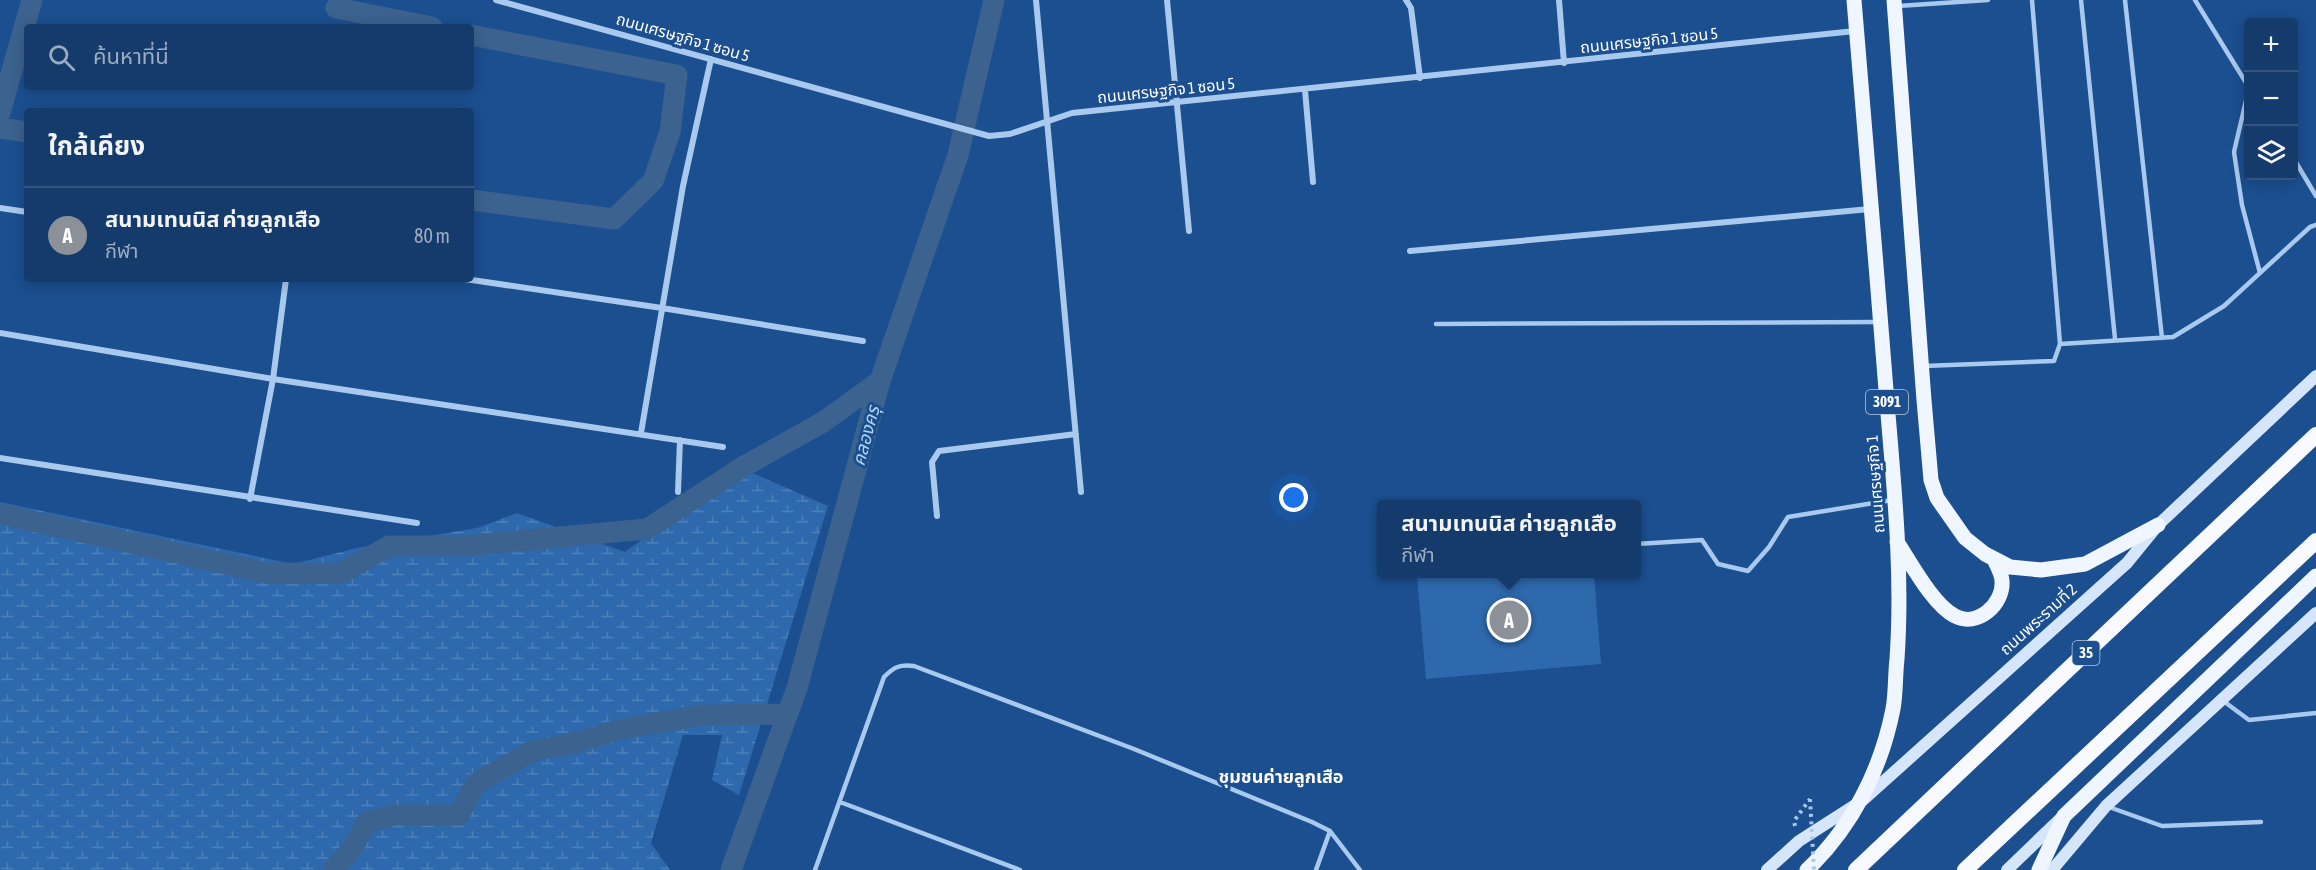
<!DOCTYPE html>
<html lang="th">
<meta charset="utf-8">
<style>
body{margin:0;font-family:"Asap Condensed","Noto Sans Thai",sans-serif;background:#1d4271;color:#f1f3f6}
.controls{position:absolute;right:18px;top:18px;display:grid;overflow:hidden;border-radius:6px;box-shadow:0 3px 15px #0003}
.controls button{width:54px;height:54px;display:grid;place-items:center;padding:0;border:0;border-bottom:2px solid #33557e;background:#143b6b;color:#f1f3f6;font:30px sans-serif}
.you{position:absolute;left:1294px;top:498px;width:21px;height:21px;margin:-15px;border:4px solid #fff;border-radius:50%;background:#1a73e8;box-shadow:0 0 0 9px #1a73e833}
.badge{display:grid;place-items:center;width:39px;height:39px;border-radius:50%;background:#8c9099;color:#fff;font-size:20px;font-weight:700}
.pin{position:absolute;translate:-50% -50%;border:3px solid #fff;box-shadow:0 2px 6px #0006}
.popup{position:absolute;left:1377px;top:500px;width:264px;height:78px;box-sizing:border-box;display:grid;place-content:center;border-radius:6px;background:#143b6b;filter:drop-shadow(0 2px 4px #0005);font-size:20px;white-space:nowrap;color:#9dadc1}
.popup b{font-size:22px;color:#f1f3f6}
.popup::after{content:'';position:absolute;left:50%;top:100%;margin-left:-12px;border:12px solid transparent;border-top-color:#143b6b}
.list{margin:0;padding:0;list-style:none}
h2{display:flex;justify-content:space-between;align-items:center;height:78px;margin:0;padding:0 24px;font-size:26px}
h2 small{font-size:20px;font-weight:400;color:#9dadc1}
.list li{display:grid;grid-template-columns:39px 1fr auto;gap:18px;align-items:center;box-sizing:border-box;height:96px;padding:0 24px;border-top:2px solid #33557e}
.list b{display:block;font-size:22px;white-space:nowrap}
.list p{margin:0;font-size:20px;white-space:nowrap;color:#9dadc1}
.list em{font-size:20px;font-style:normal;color:#9dadc1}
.icon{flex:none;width:33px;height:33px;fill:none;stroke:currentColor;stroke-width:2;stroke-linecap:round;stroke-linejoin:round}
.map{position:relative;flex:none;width:2316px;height:870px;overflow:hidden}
.search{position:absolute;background:#143b6b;box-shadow:0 3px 15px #0003;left:24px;top:24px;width:450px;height:66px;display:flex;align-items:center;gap:15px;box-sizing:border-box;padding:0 21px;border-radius:6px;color:#9dadc1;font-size:22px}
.panel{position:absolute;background:#143b6b;box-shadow:0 3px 15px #0003;left:24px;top:108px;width:450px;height:174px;border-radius:6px}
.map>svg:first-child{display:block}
</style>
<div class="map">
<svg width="2316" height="870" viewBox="0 0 2316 870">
<defs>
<pattern id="wetland-marsh" width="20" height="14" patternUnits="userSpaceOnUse" patternTransform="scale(1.5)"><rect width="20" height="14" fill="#2e69ad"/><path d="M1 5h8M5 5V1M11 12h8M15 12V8" fill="none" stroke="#4d80b9"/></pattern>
</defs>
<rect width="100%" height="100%" fill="#1b4f8f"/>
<path fill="#2e69ad" d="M1450 574H1594L1601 664 1426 679 1417 576Z"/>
<path fill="url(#wetland-marsh)" d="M741 468 828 506 739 795 712 780 722 735H683L651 843 670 870H0V502L293 564 357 548 477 528 517 513 625 552Z"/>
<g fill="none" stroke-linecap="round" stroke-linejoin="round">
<path stroke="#3c6290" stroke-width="21" d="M336 8 432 27
M471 35 677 75 670 132 653 181 614 219 471 200
M0 113 32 0
M0 128 27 132
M0 514 267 573H341L389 546H463L647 529 741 468 823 422 880 381
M333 870 352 849 367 822 395 815H459L476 783 533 751 583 741 617 730 701 715 788 714
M731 870 797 688 880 381 958 155 994 0"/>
<path stroke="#a9c9ee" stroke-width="4" stroke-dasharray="3 4.5" stroke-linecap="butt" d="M1795 826 1794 821 1810 799"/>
<path stroke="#a9c9ee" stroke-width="4.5" d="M2032 0 2060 344 2173 337 2224 306 2310 227 2316 225
M2081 0 2115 339
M2125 0 2162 338
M2195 0 2248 86
M1898 6 1988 0
M2248 92 2234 152 2242 205 2260 273
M2294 159 2316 196
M1436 324 1878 322
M1924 366 2054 361 2060 344
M1636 544 1702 540 1718 564 1748 571 1769 547 1788 517 1892 500
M2222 700 2249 720 2316 713
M840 802 1020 870
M2109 807 2162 826 2261 822
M815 870 884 677C894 667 900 664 914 666L1134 749 1312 822 1330 831 1360 870
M1316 870 1330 831"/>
<path stroke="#a9c9ee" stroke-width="6" d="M496 0 989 136 1010 134 1072 113 1855 31
M1036 0 1081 492
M1167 0 1189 231
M1406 0 1411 8 1420 78
M1559 0 1564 63
M1305 90 1313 182
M0 208 27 212
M1410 251 1870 209
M465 279 662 308 863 341
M0 333 273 379 723 447
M641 433 683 186 711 59
M0 458 417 523
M678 492 680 440
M250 499 273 379 286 279
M937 516 932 462 939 451 1076 434"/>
<path stroke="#d6e6fa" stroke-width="12" d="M1767 870 1799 841 1863 800 2127 563 2158 525 2316 376
M2007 870 2061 818
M2052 870 2106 806 2316 613"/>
<path stroke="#f0f6ff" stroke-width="15" d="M1894 0 1924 400 1931 480 1937 498 1965 538 1985 554 2010 567 2041 570 2085 564 2158 525
M1897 542C1911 563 1933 605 1955 616 1977 628 2004 604 2002 581 2002 574 1997 566 1994 559
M1807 870C1852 827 1881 770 1893 709 1896 693 1895 676 1897 659 1903 573 1894 487 1887 402 1876 268 1866 134 1854 0
M2039 870 2064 816 2316 576"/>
<path stroke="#f8faff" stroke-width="16" d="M1856 870 2316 435
M1965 870 2316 541"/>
<path stroke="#a9c9ee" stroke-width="4" stroke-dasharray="3 4.5" stroke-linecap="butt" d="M1810 799 1814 870"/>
</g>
<g text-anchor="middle" stroke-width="6" stroke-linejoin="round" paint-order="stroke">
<g fill="#1b4f8f" stroke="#bbcadd" stroke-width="1.5">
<rect x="1866" y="390" width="42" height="24" rx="4.5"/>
<rect x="2072.5" y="641" width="27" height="24" rx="4.5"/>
</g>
<g font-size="15" font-weight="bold" fill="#fff">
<text x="1887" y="407">3091</text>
<text x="2086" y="658">35</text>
</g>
<g font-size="16" fill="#fff" stroke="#1b4f8f">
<text transform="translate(683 37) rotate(16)" y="6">ถนนเศรษฐกิจ 1 ซอน 5</text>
<text transform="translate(1649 40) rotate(-6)" y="6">ถนนเศรษฐกิจ 1 ซอน 5</text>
<text transform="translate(1166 90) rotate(-6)" y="6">ถนนเศรษฐกิจ 1 ซอน 5</text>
<text transform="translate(1875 484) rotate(-94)" y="6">ถนนเศรษฐกิจ 1</text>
<text transform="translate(2038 619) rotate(-42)" y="6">ถนนพระรามที่ 2</text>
</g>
<g font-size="18" font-style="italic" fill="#b5d3f5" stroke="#1b4f8f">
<text transform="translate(866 436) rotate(-75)" y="6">คลองครุ</text>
</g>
<g font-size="18" font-weight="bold" fill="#fff" stroke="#1b4f8f">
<text x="1281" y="783">ชุมชนค่ายลูกเสือ</text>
</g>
</g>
</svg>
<div class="controls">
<button>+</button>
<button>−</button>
<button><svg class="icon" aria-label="layers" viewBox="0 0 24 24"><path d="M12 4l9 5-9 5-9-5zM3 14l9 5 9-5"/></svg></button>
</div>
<div class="you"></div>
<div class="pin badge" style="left:1509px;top:620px">A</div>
<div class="popup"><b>สนามเทนนิส ค่ายลูกเสือ</b>กีฬา</div>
<div class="search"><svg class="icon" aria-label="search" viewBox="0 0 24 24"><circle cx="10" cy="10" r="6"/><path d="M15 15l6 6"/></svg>ค้นหาที่นี่</div>
<section class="panel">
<h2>ใกล้เคียง<small></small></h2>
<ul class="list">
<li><span class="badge">A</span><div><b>สนามเทนนิส ค่ายลูกเสือ</b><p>กีฬา</p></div><em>80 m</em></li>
</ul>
</section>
</div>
